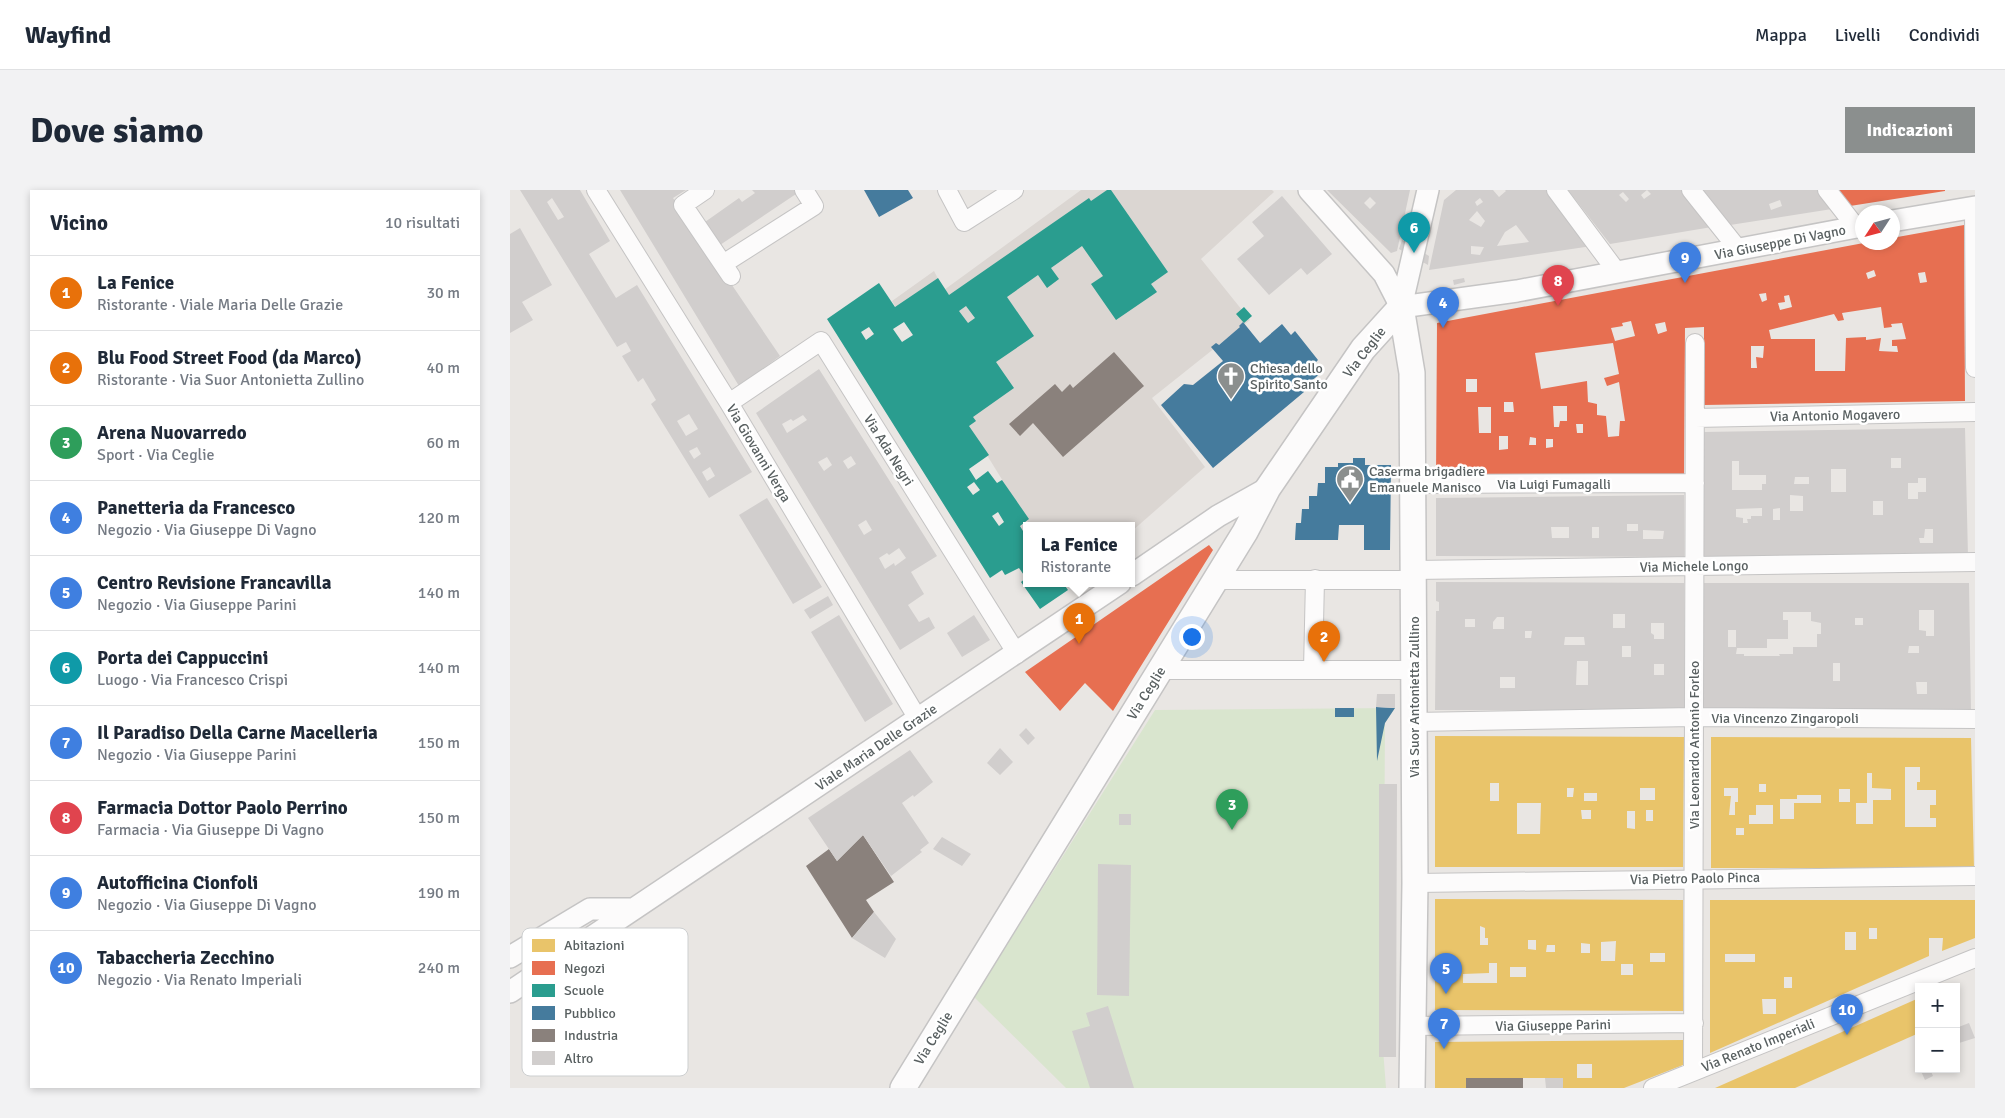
<!DOCTYPE html>
<html lang="it">
<meta charset="utf-8">
<style>
body{margin:0;font-family:Signika,sans-serif;background:#f2f2f3;color:#1f2937}
.controls{position:absolute;right:15px;bottom:15px;display:grid;overflow:hidden;border-radius:0px;box-shadow:0 2px 8px #0003}
.controls button{width:45px;height:45px;display:grid;place-items:center;padding:0;border:0;border-bottom:1px solid #e0e1e3;background:#fff;color:#1f2937;font:25px sans-serif}
.compass{position:absolute;left:1345px;top:15px;width:45px;height:45px;border-radius:50%;background:#fff;box-shadow:0 2px 8px #0003;rotate:234deg}
.you{position:absolute;left:681px;top:446px;width:18px;height:18px;margin:-12px;border:4px solid #fff;border-radius:50%;background:#1a73e8;box-shadow:0 0 0 8px #1a73e833}
.badge{display:grid;place-items:center;width:32px;height:32px;border-radius:50%;background:#8b8f8e;color:#fff;font-size:16px;font-weight:700}
.pin{position:absolute;translate:-50% -41px;filter:drop-shadow(0 1px 2px #0008)}
.pin::after{content:'';position:absolute;top:26px;width:18px;height:15px;background:inherit;clip-path:polygon(0 0,100% 0,50% 100%)}
.popup{position:absolute;left:513px;top:332px;width:112px;height:65px;box-sizing:border-box;display:grid;place-content:center;border-radius:0px;background:#fff;filter:drop-shadow(0 1px 4px #0005);font-size:16px;white-space:nowrap;color:#747a83}
.popup b{font-size:19px;color:#1f2937}
.popup::after{content:'';position:absolute;left:50%;top:100%;margin-left:-10px;border:10px solid transparent;border-top-color:#fff}
.list{margin:0;padding:0;list-style:none}
h2{display:flex;justify-content:space-between;align-items:center;height:65px;margin:0;padding:0 20px;font-size:21px}
h2 small{font-size:16px;font-weight:400;color:#747a83}
.list li{display:grid;grid-template-columns:32px 1fr auto;gap:15px;align-items:center;box-sizing:border-box;height:75px;padding:0 20px;border-top:1px solid #e0e1e3}
.list b{display:block;font-size:19px;white-space:nowrap}
.list p{margin:0;font-size:16px;white-space:nowrap;color:#747a83}
.list em{font-size:16px;font-style:normal;color:#747a83}
.map{position:relative;flex:none;width:1465px;height:898px;overflow:hidden;border-radius:0px}
header{display:flex;align-items:center;gap:30px;box-sizing:border-box;height:70px;padding:0 25px;background:#fff;border-bottom:1px solid #e0e1e3}
header strong{font-size:24px}
nav{display:flex;gap:28px;margin-inline-start:auto;font-size:18px}
.intro{display:flex;align-items:center;justify-content:space-between;box-sizing:border-box;height:120px;padding:0 30px}
h1{margin:0;font-size:35px}
.button{padding:12px 22px;border-radius:0px;background:#8b8f8e;color:#fff;font-size:18px;font-weight:700}
main{display:flex;gap:30px;padding:0 30px}
aside{flex:1;background:#fff;border-radius:0px;box-shadow:0 2px 8px #0003}
.map>svg:first-child{display:block}
</style>
<header>
<strong>Wayfind</strong>
<nav><a>Mappa</a><a>Livelli</a><a>Condividi</a></nav>
</header>
<div class="intro"><h1>Dove siamo</h1><a class="button">Indicazioni</a></div>
<main>
<aside>
<h2>Vicino<small>10 risultati</small></h2>
<ul class="list">
<li><span class="badge" style="background:#e8710a">1</span><div><b>La Fenice</b><p>Ristorante · Viale Maria Delle Grazie</p></div><em>30 m</em></li>
<li><span class="badge" style="background:#e8710a">2</span><div><b>Blu Food Street Food (da Marco)</b><p>Ristorante · Via Suor Antonietta Zullino</p></div><em>40 m</em></li>
<li><span class="badge" style="background:#2e9e5b">3</span><div><b>Arena Nuovarredo</b><p>Sport · Via Ceglie</p></div><em>60 m</em></li>
<li><span class="badge" style="background:#3f7fe0">4</span><div><b>Panetteria da Francesco</b><p>Negozio · Via Giuseppe Di Vagno</p></div><em>120 m</em></li>
<li><span class="badge" style="background:#3f7fe0">5</span><div><b>Centro Revisione Francavilla</b><p>Negozio · Via Giuseppe Parini</p></div><em>140 m</em></li>
<li><span class="badge" style="background:#0f9aa8">6</span><div><b>Porta dei Cappuccini</b><p>Luogo · Via Francesco Crispi</p></div><em>140 m</em></li>
<li><span class="badge" style="background:#3f7fe0">7</span><div><b>Il Paradiso Della Carne Macelleria</b><p>Negozio · Via Giuseppe Parini</p></div><em>150 m</em></li>
<li><span class="badge" style="background:#e0444e">8</span><div><b>Farmacia Dottor Paolo Perrino</b><p>Farmacia · Via Giuseppe Di Vagno</p></div><em>150 m</em></li>
<li><span class="badge" style="background:#3f7fe0">9</span><div><b>Autofficina Cionfoli</b><p>Negozio · Via Giuseppe Di Vagno</p></div><em>190 m</em></li>
<li><span class="badge" style="background:#3f7fe0">10</span><div><b>Tabaccheria Zecchino</b><p>Negozio · Via Renato Imperiali</p></div><em>240 m</em></li>
</ul>
</aside>
<div class="map">
<svg width="1465" height="898" viewBox="0 0 1465 898">
<rect width="100%" height="100%" fill="#e9e6e3"/>
<path fill="#dbd6d2" d="M571 0H762L764 2 691 69 740 130 642 208 695 277 622 341V335H520L382 111 424 81 434 100Z"/>
<path fill="#d9e5ce" d="M885 518 875 533 873 859 876 898H556L464 807 645 520Z"/>
<path fill="#e9c46a" fill-rule="evenodd" d="M925 546 1174 547 1173 677H925ZM980 593H989V611H980ZM1057 598H1064L1063 607H1057ZM1130 598H1145V610H1130ZM1074 603H1087V611H1074ZM1007 613H1031L1030 644H1007ZM1071 620H1081V629H1072ZM1136 620H1143V631H1136ZM1117 621H1125V639L1117 638Z
M1201 547 1461 548 1464 678H1201ZM1395 577H1410V592H1407V600H1426V615H1420V628H1426V637H1395ZM1357 583H1362V598L1381 599V610H1363V634H1346V613H1357ZM1249 594H1256V602H1249ZM1214 598H1228V612H1225V625H1219L1221 606H1214ZM1329 599H1340V612H1329ZM1287 605H1311V613H1284V629H1270V609H1287ZM1246 615H1263V634H1239V625H1246ZM1226 638H1234V645H1226Z
M925 709 1173 710V821L925 820ZM970 736 975 738V748H978V755H970ZM1018 750H1026V760L1018 759ZM1106 751 1105 771H1091V752ZM1071 753 1080 754V763H1071ZM1037 755H1045V762H1036ZM1140 763H1155V772H1140ZM979 773H987V793H953V784L979 783ZM1111 774H1123V785H1111ZM1000 777H1016V787H1000Z
M1200 710H1465V748L1432 761 1433 748H1419V766L1200 863ZM1359 738H1367V749H1359ZM1335 742H1346V760H1335ZM1215 764H1245V772H1215ZM1274 787H1282V798H1274ZM1252 809H1266V824H1253Z
M1409 808V843L1285 898H1205Z
M1173 850V875L1114 898H1053V888H956V898H925V852ZM1067 874H1082V888H1067Z"/>
<path fill="#e76f51" fill-rule="evenodd" d="M1328 0H1435V1L1340 16Z
M1454 35 1455 211 1194 215V137L1175 138 1174 286 926 288 927 133 1359 52H1382V48ZM1364 80 1366 86 1358 89 1356 83ZM1415 82 1417 92 1410 93 1408 83ZM1256 103 1257 110 1252 112 1249 104ZM1279 105 1282 117 1270 120 1268 113 1275 112 1274 106ZM1371 117 1374 138 1382 137 1381 134 1392 133 1396 149 1382 150V156H1387L1388 162 1369 161 1371 148 1356 150V147L1336 148 1335 181H1305V149H1261L1259 140 1324 124 1328 131 1334 130 1332 123ZM1121 131 1125 146 1105 151 1101 138 1113 136 1112 133ZM1155 132 1157 141 1148 144 1145 134ZM1103 153 1109 184 1094 188 1097 196 1109 192 1115 231H1110L1109 246 1098 247 1096 226 1087 225V214L1078 212 1077 191 1031 199 1025 163ZM1241 156H1254L1253 168 1246 167 1247 178H1241ZM956 189H967V202H956ZM994 212H1003L1004 222H994ZM1043 216H1057V231H1050L1049 237H1044ZM968 217H981V243H969ZM1066 234H1073V243H1067ZM989 246H998V259L989 260ZM1020 247 1026 248V255H1019ZM1036 249H1043V257L1036 258Z
M699 355 703 360 603 521 575 493 550 521 515 482Z"/>
<path fill="#2a9d8f" fill-rule="evenodd" d="M597 0H601L658 82 641 94 647 102 606 130 581 94 593 86 572 56 541 78 549 89 537 98 528 85 497 107 524 146 486 172 504 198 463 227 466 231 459 236 479 265 459 279 466 290 478 281 487 293 492 290 519 329 510 336 516 346V393H553L558 400 530 419 511 392 516 388 509 378 495 385 492 380 480 388 317 129 369 93 385 117 428 88 439 105 579 8 581 11ZM456 116 465 128 458 133 449 121ZM394 132 403 145 392 152 383 139ZM359 137 364 144 356 150 351 142ZM464 292 470 300 463 305 457 297ZM488 322 494 332 489 336 482 326Z
M734 117 742 126 734 133 726 124Z"/>
<path fill="#457b9d" d="M354 0H398L403 8 369 27Z
M733 132 750 153 772 134 781 145 785 141 808 170 805 173 812 182 792 199 794 202 703 278 651 215 674 194 683 195 713 171 701 157 706 153 709 155 730 137 729 136Z
M843 268H855V275H881L880 360H854V335H829L828 350H785L786 333H791L792 319H799V306H807L808 293H815V277H828V273H843Z
M866 517 885 518 875 533 867 571Z
M825 518H844V527H825Z"/>
<path fill="#8a817c" d="M604 162 634 196 553 267 523 233 510 246 499 234 545 194 552 202 560 194 563 198Z
M353 645 384 692 356 710 364 722 342 748 296 676 319 659 327 671Z
M956 888H1013V898H956Z"/>
<path fill="#d1cecd" fill-rule="evenodd" d="M10 0H70L100 51 79 64 106 108 127 95 242 282 199 308 141 214 146 210 133 188 128 192 112 166 121 161 116 152 107 157ZM42 8 54 27 48 30 37 12ZM179 224 188 239 176 246 167 231ZM187 257 191 264 184 269 179 261ZM200 277 205 286 197 291 192 282Z
M110 0H176L163 8 270 166 229 196Z
M242 0H292L210 55 195 32 229 8 232 12 245 3Z
M817 0H900L887 61 881 63ZM860 7 866 13 860 19 854 13Z
M946 0H983L989 7 996 1 995 0H1039L1082 56 919 80 934 10ZM970 8 973 12 967 16 965 12ZM967 21 975 31 971 37 959 30ZM1006 35 1019 52 987 56 995 42ZM961 56 974 57 970 65 961 64Z
M1058 0H1172L1202 37 1100 54ZM1137 0 1141 4 1134 9 1131 5ZM1113 2 1119 9 1116 12 1109 5Z
M1192 0H1308L1322 19 1220 35ZM1270 10 1272 16 1261 20 1259 14Z
M772 6 822 64 797 85 791 78 759 105 727 69 754 46 742 32Z
M10 38 42 95 12 112 23 130 0 143V44Z
M892 50 919 66 918 75 889 59Z
M954 88 955 92 944 95 943 90Z
M309 179 427 366 401 382 414 404 398 415 409 432 419 427 425 438 390 460 246 223ZM293 225 297 230 277 243 272 234 281 229 283 231ZM341 266 346 274 338 279 333 271ZM317 267 322 275 314 281 308 272ZM356 330 362 340 354 345 348 335ZM389 358 396 368 385 376 384 373 375 379 369 368 377 363 379 365Z
M1455 238 1458 367H1193V242ZM1381 268H1391V278H1381ZM1222 271H1229V285H1256V294H1252V300H1222ZM1321 279H1336V302H1321ZM1285 287H1299V294H1284ZM1408 288H1416V302H1408V309H1398V293H1408ZM1280 305 1293 306V321H1280ZM1363 311H1373V325H1363ZM1252 318V326H1241V329H1237L1238 333H1233V328L1226 327V319ZM1270 318V330H1263V319ZM1415 339H1423V353H1410L1409 348H1414Z
M1174 305V367L926 366V308ZM1117 334H1128V341H1117ZM1041 337H1059V348H1042ZM1082 337H1089V348H1082ZM1133 340 1154 341 1153 349H1133Z
M257 308 312 397 283 414 229 325Z
M926 392 1174 393V521L925 520 926 421H929V412L926 411ZM1103 424H1115V438H1103ZM987 427H994V439H983V432ZM955 429H965V437H955ZM1141 433H1154V449H1144V445L1141 443ZM1015 441H1022L1021 448H1015ZM1055 447H1074L1075 455H1054ZM1112 456H1121V467H1112ZM1067 471H1078V495H1066ZM1144 474H1154V485H1144ZM990 487H1005V498H990Z
M1193 393H1459L1461 522 1193 521ZM1409 420H1424V446H1416V441L1409 440ZM1273 422H1301V431L1311 433V444H1307V457H1283V464H1269L1270 466H1234V464H1226L1227 458H1257V449H1278V430H1273ZM1345 428H1353V435H1345ZM1218 440H1226V457H1218ZM1399 456H1409V463H1398ZM1323 473H1330V491H1323ZM1406 492H1417V504H1407Z
M318 406 323 415 300 429 294 420Z
M329 425 383 514 355 532 301 442Z
M464 425 480 450 452 467 437 443Z
M867 504H885V518L866 517Z
M516 538 525 548 518 555 509 545Z
M490 558 503 572 490 585 477 573Z
M400 560 423 592 404 607 403 605 392 613 419 653 410 660 412 662 381 686 353 645 327 671 298 628Z
M869 594H887L886 867H869Z
M609 624H621V635H609Z
M432 647 461 664 452 676 423 659Z
M588 674 621 675 619 806 587 805Z
M364 722 386 749 375 768 342 748Z
M598 816 624 898H580L562 841 580 836 576 823Z
M1459 833 1465 848 1449 853 1446 838Z
M1410 879H1420L1423 886 1415 890Z
M1035 888H1053V898H1036Z"/>
<g fill="none" stroke-linecap="round" stroke-linejoin="round">
<g stroke="#c5c4c4" stroke-width="20">
<path id="minor" d="M86 0 219 213 408 529
M195 0 173 15 221 86
M437 0 454 32 504 0
M1046 0 1107 82
M1181 0 1228 59
M1317 0 1346 37
M1464 17 1465 178
M213 74 304 16 294 0
M219 213 311 151 507 464
M1185 228 1465 222
M903 294 1185 293
M903 380 1465 372
M705 390H903
M650 480H904
M803 480 805 389
M904 532 1183 527 1465 529
M905 693 1465 686
M902 836 1184 833
M1183 881 1185 153
M1143 898 1465 768"/>
</g>
<g stroke="#c5c4c4" stroke-width="24">
<path id="tertiary" d="M799 0 874 84 891 117
M1382 31 1465 17
M891 117 1007 101 1352 36
M891 117 918 0
M622 385 708 326 758 298
M0 767 80 719H122
M0 802 610 393"/>
</g>
<g stroke="#c5c4c4" stroke-width="28">
<path id="secondary" d="M891 117 902 183 905 693 902 898
M393 898 735 342 758 298 853 159 891 117"/>
</g>
<use href="#minor" stroke="#fcfbfb" stroke-width="18"/>
<use href="#tertiary" stroke="#fcfbfb" stroke-width="21"/>
<use href="#secondary" stroke="#fcfbfb" stroke-width="25"/>
</g>
<defs>
<g id="church-pin" transform="scale(1.4375)"><path d="M0 17L-7.5 6A9.5 9.5 0 1 1 7.5 6Z" fill="#8b8f8e" stroke="#fff"/><path d="M-1.2-6h2.4v3.5h3.3v2.4h-3.3V6h-2.4V-.1h-3.3v-2.4h3.3Z" fill="#fff"/></g>
<g id="civic-pin" transform="scale(1.4375)"><path d="M0 17L-7.5 6A9.5 9.5 0 1 1 7.5 6Z" fill="#8b8f8e" stroke="#fff"/><path d="M-.6-6.5H3V-4.5H.6V-3L4-1V1h2V6H-6V1h2V-1L-.6-3ZM-1.2 2.5V6h2.4V2.5Z" fill="#fff"/></g>
</defs>
<g fill-rule="evenodd">
<use href="#church-pin" x="721" y="186"/>
<use href="#civic-pin" x="840" y="289"/>
</g>
<g text-anchor="middle" stroke-width="5" stroke-linejoin="round" paint-order="stroke">
<g font-size="14" fill="#596061" stroke="#fff">
<text transform="translate(1270 52) rotate(-11)" y="5">Via Giuseppe Di Vagno</text>
<text transform="translate(854 162) rotate(-52)" y="5">Via Ceglie</text>
<text transform="translate(1325 225) rotate(-1)" y="5">Via Antonio Mogavero</text>
<text transform="translate(379 260) rotate(58)" y="5">Via Ada Negri</text>
<text transform="translate(249 263) rotate(59)" y="5">Via Giovanni Verga</text>
<text x="1044" y="299">Via Luigi Fumagalli</text>
<text transform="translate(1184 376) rotate(-1)" y="5">Via Michele Longo</text>
<text transform="translate(636 503) rotate(-58)" y="5">Via Ceglie</text>
<text transform="translate(904 507) rotate(-90)" y="5">Via Suor Antonietta Zullino</text>
<text x="1275" y="533">Via Vincenzo Zingaropoli</text>
<text transform="translate(1184 555) rotate(-90)" y="5">Via Leonardo Antonio Forleo</text>
<text transform="translate(366 557) rotate(-34)" y="5">Viale Maria Delle Grazie</text>
<text transform="translate(1185 688) rotate(-1)" y="5">Via Pietro Paolo Pinca</text>
<text transform="translate(1043 835) rotate(-1)" y="5">Via Giuseppe Parini</text>
<text transform="translate(423 848) rotate(-58)" y="5">Via Ceglie</text>
<text transform="translate(1248 855) rotate(-22)" y="5">Via Renato Imperiali</text>
</g>
<g font-size="14" fill="#596061" stroke="#fff" text-anchor="start">
<text x="740" y="183">Chiesa dello<tspan x="740" dy="16">Spirito Santo</tspan></text>
<text x="859" y="286">Caserma brigadiere<tspan x="859" dy="16">Emanuele Manisco</tspan></text>
</g>
</g>
<rect x="12" y="738" width="166" height="148" rx="8" fill="#fff" stroke="#cdcfd0" stroke-width="1"/>
<rect x="22" y="749" width="23" height="13" fill="#e9c46a"/>
<rect x="22" y="771" width="23" height="14" fill="#e76f51"/>
<rect x="22" y="794" width="23" height="13" fill="#2a9d8f"/>
<rect x="22" y="816" width="23" height="14" fill="#457b9d"/>
<rect x="22" y="839" width="23" height="13" fill="#8a817c"/>
<rect x="22" y="861" width="23" height="14" fill="#d1cecd"/>
<g font-size="14" fill="#596061">
<text x="54" y="760">Abitazioni</text>
<text x="54" y="783">Negozi</text>
<text x="54" y="805">Scuole</text>
<text x="54" y="828">Pubblico</text>
<text x="54" y="850">Industria</text>
<text x="54" y="873">Altro</text>
</g>
</svg>
<div class="controls">
<button>+</button>
<button>−</button>
</div>
<svg class="compass" viewBox="-18 -18 36 36"><path d="M0-13l5 13h-10z" fill="#e53935"/><path d="M0 13l5-13h-10z" fill="#747a83"/></svg>
<div class="you"></div>
<div class="pin badge" style="left:569px;top:454px;background:#e8710a">1</div>
<div class="popup"><b>La Fenice</b>Ristorante</div>
<div class="pin badge" style="left:814px;top:472px;background:#e8710a">2</div>
<div class="pin badge" style="left:722px;top:640px;background:#2e9e5b">3</div>
<div class="pin badge" style="left:933px;top:138px;background:#3f7fe0">4</div>
<div class="pin badge" style="left:936px;top:804px;background:#3f7fe0">5</div>
<div class="pin badge" style="left:904px;top:63px;background:#0f9aa8">6</div>
<div class="pin badge" style="left:934px;top:859px;background:#3f7fe0">7</div>
<div class="pin badge" style="left:1048px;top:116px;background:#e0444e">8</div>
<div class="pin badge" style="left:1175px;top:93px;background:#3f7fe0">9</div>
<div class="pin badge" style="left:1337px;top:845px;background:#3f7fe0">10</div>
</div>
</main>
